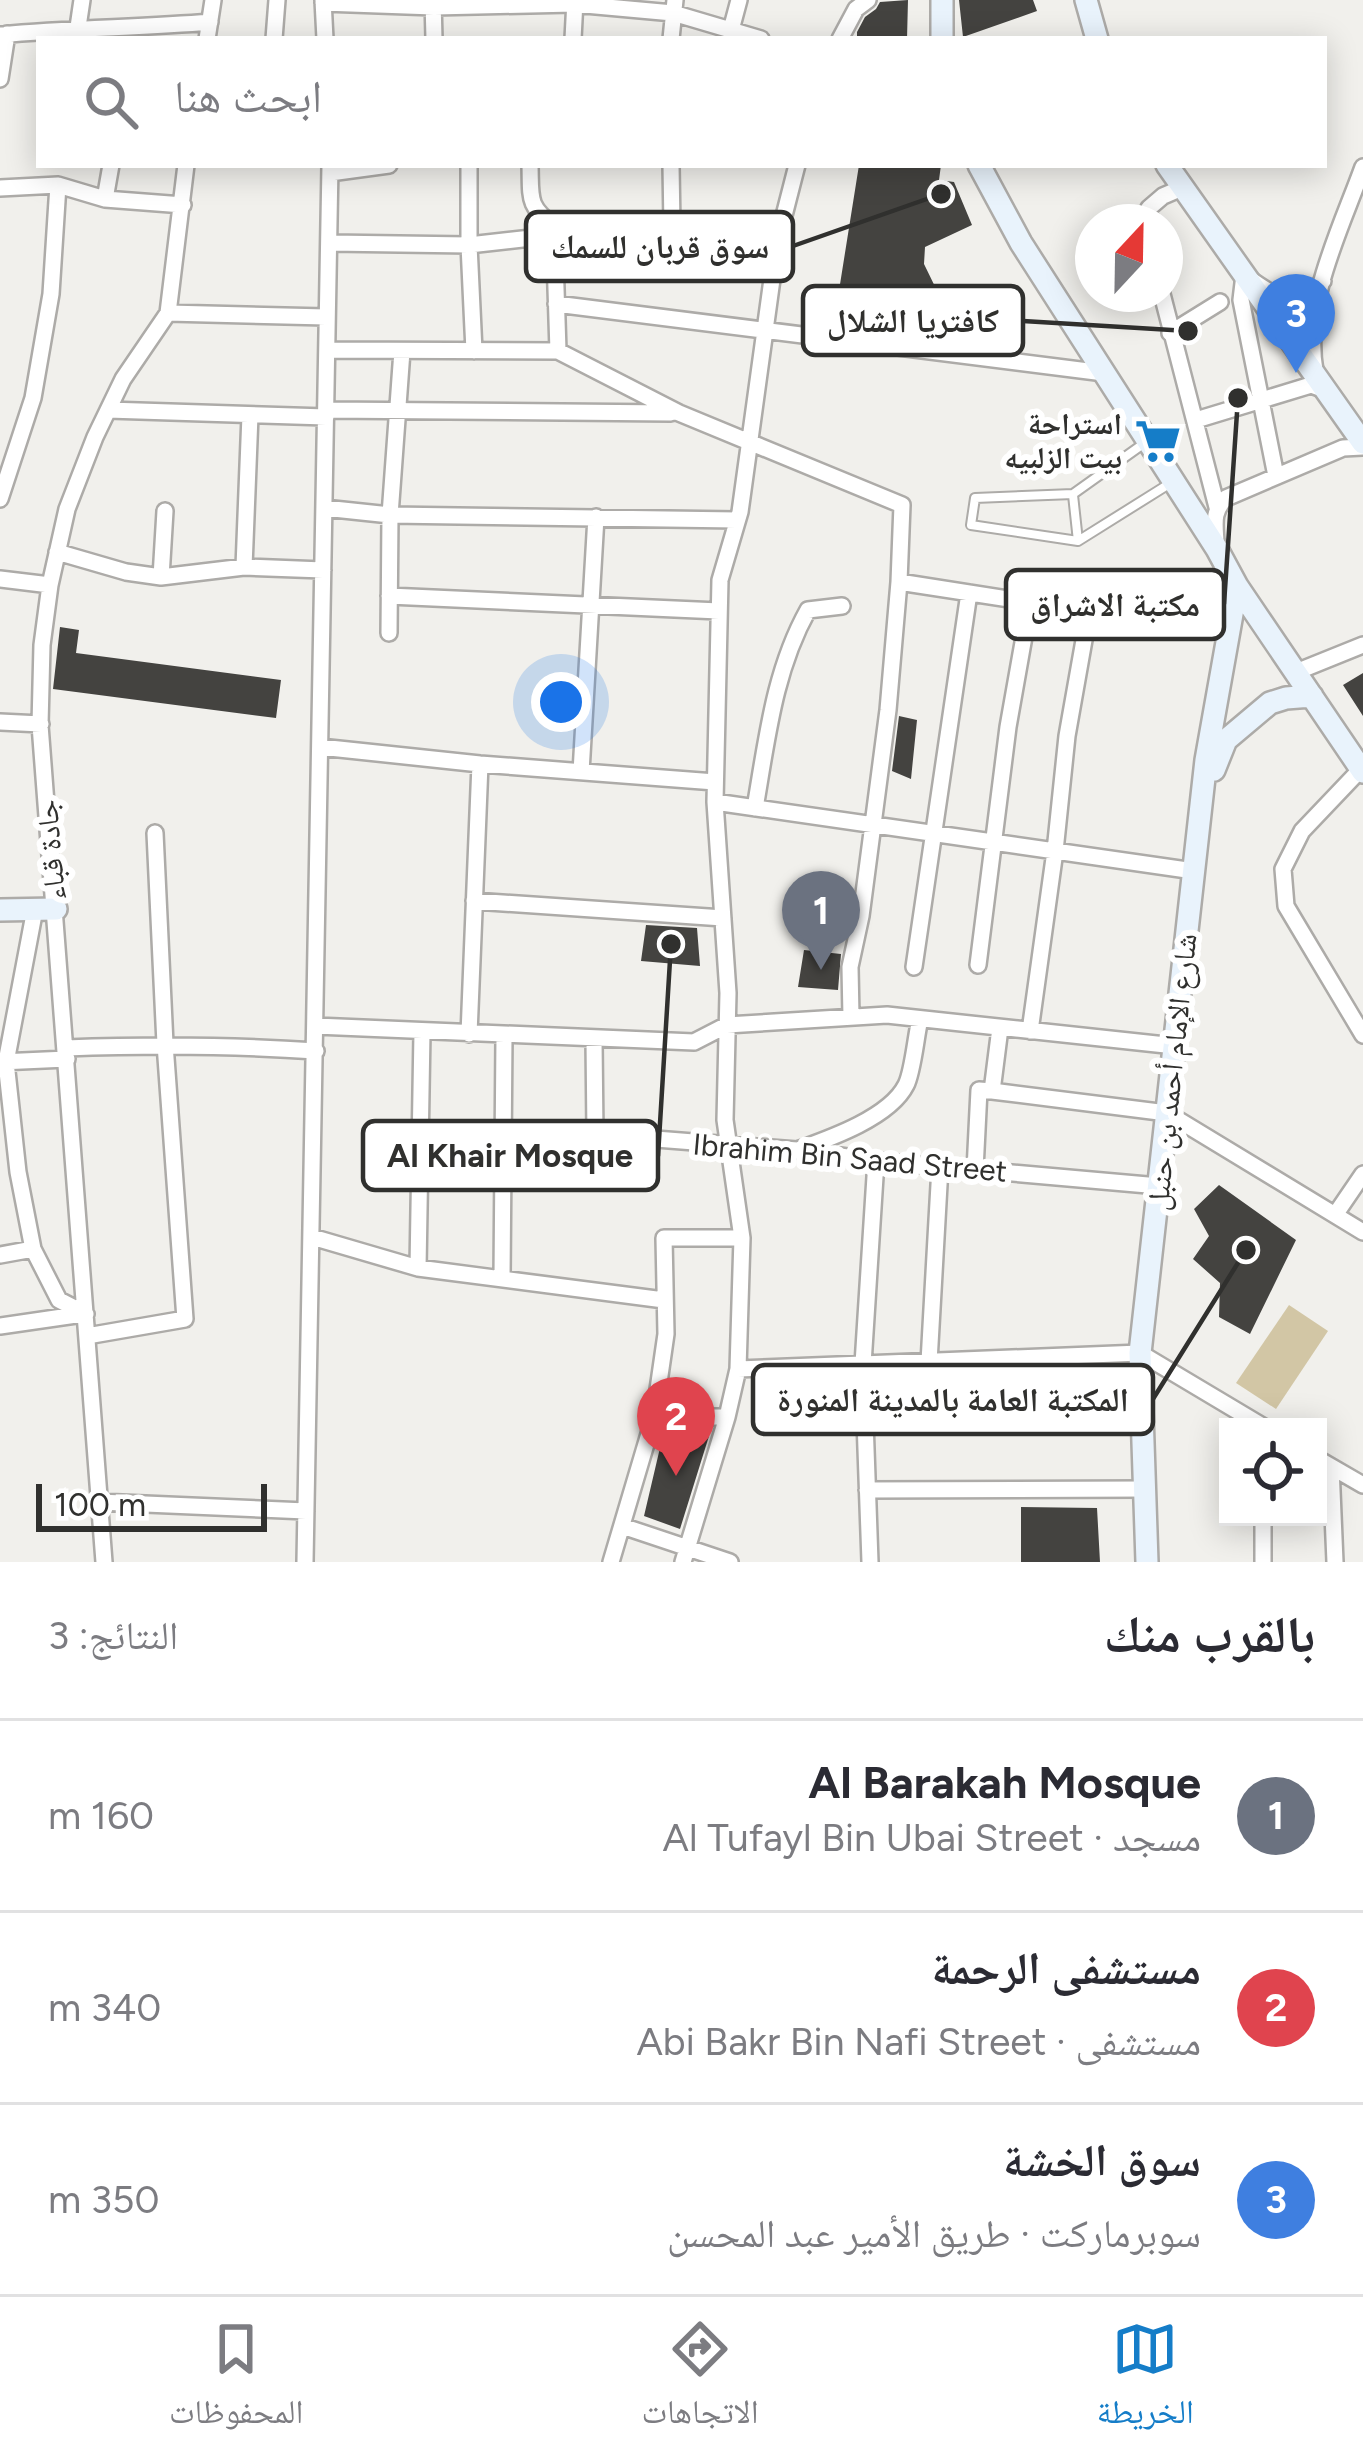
<!DOCTYPE html>
<html lang="ar">
<meta charset="utf-8">
<style>
body{margin:0;font-family:Figtree,"Noto Naskh Arabic",sans-serif;background:#f2f2f3;color:#2b2b33;direction:rtl}
.controls{position:absolute;right:36px;bottom:36px;display:grid;overflow:hidden;border-radius:0px;box-shadow:0 6px 30px #0003}
.controls button{width:108px;height:108px;display:grid;place-items:center;padding:0;border:0;border-bottom:3px solid #e1e1e2;background:#fff;color:#2b2b33;font:60px sans-serif}
.compass{position:absolute;left:1075px;top:204px;width:108px;height:108px;border-radius:50%;background:#fff;box-shadow:0 6px 30px #0003;rotate:22deg}
.scale{position:absolute;left:36px;bottom:30px;width:231px;box-sizing:border-box;padding-left:12px;border:6px solid #30302e;border-top:0;font-size:33px;line-height:42px;white-space:nowrap;color:#30302e;-webkit-text-stroke:9px #fff;paint-order:stroke}
.you{position:absolute;left:561px;top:702px;width:42px;height:42px;margin:-30px;border:9px solid #fff;border-radius:50%;background:#1a73e8;box-shadow:0 0 0 18px #1a73e833}
.badge{display:grid;place-items:center;width:78px;height:78px;border-radius:50%;background:#157dc8;color:#fff;font-size:39px;font-weight:700}
.pin{position:absolute;translate:-50% -99px;filter:drop-shadow(0 3px 6px #0008)}
.pin::after{content:'';position:absolute;top:63px;width:42px;height:36px;background:inherit;clip-path:polygon(0 0,100% 0,50% 100%)}
.list{margin:0;padding:0;list-style:none}
h2{display:flex;justify-content:space-between;align-items:center;height:156px;margin:0;padding:0 48px;font-size:51px}
h2 small{font-size:39px;font-weight:400;color:#7c7c81}
.list li{display:grid;grid-template-columns:78px 1fr auto;gap:36px;align-items:center;box-sizing:border-box;height:192px;padding:0 48px;border-top:3px solid #e1e1e2}
.list b{display:block;font-size:45px;white-space:nowrap}
.list p{margin:0;font-size:39px;white-space:nowrap;color:#7c7c81}
.list em{font-size:39px;font-style:normal;color:#7c7c81}
.icon{flex:none;width:66px;height:66px;fill:none;stroke:currentColor;stroke-width:2;stroke-linecap:round;stroke-linejoin:round}
.map{position:relative;flex:none;width:1363px;height:1562px;overflow:hidden;direction:ltr}
.search{position:absolute;background:#fff;box-shadow:0 6px 30px #0003;left:36px;right:36px;top:36px;height:132px;display:flex;align-items:center;gap:30px;box-sizing:border-box;padding:0 42px;border-radius:0px;color:#7c7c81;font-size:45px}
.sheet{height:732px;background:#fff}
nav{display:flex;justify-content:space-around;align-items:center;box-sizing:border-box;height:168px;border-top:3px solid #e1e1e2;background:#fff;font-size:33px;color:#7c7c81}
nav a{display:grid;justify-items:center;gap:6px}
nav .on{color:#157dc8}
.map>svg:first-child{display:block}
</style>
<div class="map">
<svg width="1363" height="1562" viewBox="0 0 1363 1562">
<rect width="100%" height="100%" fill="#f1f0ec"/>
<path fill="#d2c6a5" d="M1289 1305 1328 1331 1276 1409 1236 1383Z"/>
<path fill="#444340" d="M908 0 907 39H857V32L865 17 876 9 880 2Z
M959 0H1033L1037 11 963 37Z
M859 165H941L939 180 954 182 972 225 925 247 924 264 961 340 834 322Z
M60 627 79 630 76 653 281 680 276 718 53 689Z
M1363 673V716L1343 685Z
M899 716 917 720 911 779 892 771Z
M646 925 697 928 700 966 641 961Z
M804 950 841 954 838 990 798 987Z
M1219 1185 1296 1240 1250 1334 1219 1317 1220 1283 1193 1259 1209 1236 1194 1209Z
M663 1435 709 1436 680 1529 644 1516Z
M1021 1507 1097 1508 1100 1562H1021Z"/>
<g fill="none" stroke-linecap="round" stroke-linejoin="round">
<g stroke="#adaba8" stroke-width="12">
<path id="lane" d="M1146 442 1073 494 975 498 971 525 1078 541 1169 484
M1073 495 1078 541"/>
</g>
<g stroke="#adaba8" stroke-width="20">
<path id="street" d="M323 0 325 39
M433 0 434 39
M323 3 434 7 574 4 673 13 761 39
M78 27 82 0
M731 30 739 0
M0 35C70 28 140 28 210 22
M207 39 213 0
M274 39 277 0
M573 39 575 0
M671 39 675 0
M840 39 856 9 868 0
M0 79 7 34
M469 165V245L474 351
M530 165C531 198 527 206 554 226L558 351 679 413 902 505 899 582 888 710 861 916 850 967 851 1017
M671 165 672 227
M330 173 389 165
M0 188 58 185 105 199 183 205
M105 199 111 165
M1150 222 1149 208 1163 196 1184 187
M330 243 469 245 540 237 554 226 583 222 697 228 781 227
M1162 294 1217 507
M556 304 1104 373
M168 313 326 317
M1170 333 1220 302
M327 350 558 351
M1315 371C1303 302 1340 231 1363 167
M108 410 326 417
M326 410 671 413
M1196 420 1311 385 1325 390
M1276 476 1241 300 1244 275C1274 296 1293 311 1323 281
M0 499 33 398 51 294 58 185
M324 508 390 515 737 520
M1216 542C1215 523 1212 512 1226 498L1343 448 1363 447
M57 552 126 572 161 577 244 567 323 570
M244 567 250 415
M161 577 165 511
M0 579 50 585
M899 582 1227 633
M389 596 719 611
M389 633 390 515 402 351
M1296 672 1363 645
M0 722 41 724
M320 747 480 764 715 782
M1361 769 1302 831 1283 869 1286 906 1363 1035
M581 772 596 517
M715 802 1194 871
M755 808C767 739 774 671 808 610L842 606
M474 901 723 918
M35 909 6 1062 18 1172 33 1249 59 1300 86 1314
M978 965 1008 727 1030 603
M914 967 969 593
M316 1026 694 1042 727 1025 887 1015 1175 1046
M1030 1031 1055 851 1067 736 1089 612
M469 1034 480 764
M594 1040 595 1135
M66 1048C150 1045 232 1045 316 1051
M0 1062 67 1059
M992 1091 1167 1113 1363 1232
M541 1130 797 1150 876 1161 1159 1186
M800 1149C831 1138 890 1117 906 1085 913 1072 916 1035 920 1019
M975 1170 979 1090 992 1091 1000 1028
M1335 1215 1363 1174
M312 1237 418 1268 664 1300
M0 1255 33 1249
M418 1268 422 1032
M502 1278 504 1036
M0 1326 83 1314
M87 1336 185 1319 165 1044 155 833
M929 1362 940 1167
M738 1369 1140 1353 1264 1427
M654 1417H727
M1318 1459 1363 1485
M1331 1467 1335 1562
M867 1490 1145 1489
M99 1502 306 1511
M1263 1517V1562
M622 1526 730 1562
M104 1562 40 725 42 645 50 585 67 509 95 437 123 379 168 313 186 165
M305 1562 330 165
M611 1562 654 1417 666 1334 664 1238H742
M683 1562 727 1417 738 1369 742 1238 725 1120 728 993 715 802 720 580 740 512 777 243 797 165
M870 1562 863 1364 876 1161"/>
</g>
<g stroke="#adaba8" stroke-width="26">
<path id="secondary" d="M942 0V39
M1086 0 1097 39
M979 165 1021 243 1217 549 1237 586 1363 772
M1167 165 1363 443
M1214 770 1226 740 1270 703 1286 698 1312 696
M0 910 56 909
M1147 1562 1140 1353 1206 760 1237 586"/>
</g>
<use href="#lane" stroke="#fff" stroke-width="8"/>
<use href="#street" stroke="#fff" stroke-width="15"/>
<use href="#secondary" stroke="#e9f3fc" stroke-width="21"/>
</g>
<defs>
<g id="supermarket-bare" transform="scale(3.6)"><path d="M-6-5.5h2.5l.6 2H6L4.5 2H-2.5L-4.4-4H-6ZM-1.5 3.2a1.3 1.3 0 1 0 .1 0ZM3 3.2a1.3 1.3 0 1 0 .1 0Z" fill="#157dc8" stroke="#fff" stroke-width="2.5" paint-order="stroke"/></g>
</defs>
<g fill-rule="evenodd">
<use href="#supermarket-bare" x="1158" y="441"/>
</g>
<g text-anchor="middle" stroke-width="12" stroke-linejoin="round" paint-order="stroke">
<g font-size="30" font-weight="bold" fill="#30302e" stroke="#fff" text-anchor="end">
<text x="1122" y="434">استراحة<tspan x="1122" dy="34">بيت الزلبيه</tspan></text>
</g>
<g font-size="30" fill="#30302e" stroke="#fff">
<text transform="translate(51 850) rotate(-95)" y="10">جادة قباء</text>
<text transform="translate(1172 1072) rotate(-84)" y="10">شارع الإمام أحمد بن حنبل</text>
<text transform="translate(850 1158) rotate(5)" y="10">Ibrahim Bin Saad Street</text>
</g>
</g>
<path fill="none" stroke="#30302e" stroke-width="4.5" d="M941 194L793 246M1188 331L1023 321M1238 398L1224 604M671 944L658 1156M1246 1250L1153 1399"/>
<g fill="#30302e" stroke="#fff" stroke-width="4.5">
<circle cx="941" cy="194" r="12"/>
<circle cx="1188" cy="331" r="12"/>
<circle cx="1238" cy="398" r="12"/>
<circle cx="671" cy="944" r="12"/>
<circle cx="1246" cy="1250" r="12"/>
</g>
<g fill="#fff" stroke="#30302e" stroke-width="4.5">
<rect x="526" y="212" width="267" height="69" rx="12"/>
<rect x="803" y="286" width="220" height="69" rx="12"/>
<rect x="1006" y="570" width="218" height="69" rx="12"/>
<rect x="363" y="1121" width="295" height="69" rx="12"/>
<rect x="753" y="1365" width="400" height="69" rx="12"/>
</g>
<g font-size="33" text-anchor="middle" font-weight="bold" fill="#30302e">
<text x="660" y="258">سوق قربان للسمك</text>
<text x="913" y="332">كافتريا الشلال</text>
<text x="1115" y="616">مكتبة الاشراق</text>
<text x="510" y="1167">Al Khair Mosque</text>
<text x="953" y="1411">المكتبة العامة بالمدينة المنورة</text>
</g>
</svg>
<div class="controls">
<button><svg class="icon" aria-label="locate" viewBox="0 0 24 24"><circle cx="12" cy="12" r="6"/><path d="M12 2v4M12 18v4M2 12h4M18 12h4"/></svg></button>
</div>
<svg class="compass" viewBox="-18 -18 36 36"><path d="M0-13l5 13h-10z" fill="#e53935"/><path d="M0 13l5-13h-10z" fill="#7c7c81"/></svg>
<div class="scale">100 m</div>
<div class="you"></div>
<div class="pin badge" style="left:821px;top:970px;background:#6b7280">1</div>
<div class="pin badge" style="left:676px;top:1476px;background:#e0444e">2</div>
<div class="pin badge" style="left:1296px;top:373px;background:#3f7fe0">3</div>
<div class="search"><svg class="icon" aria-label="search" viewBox="0 0 24 24"><circle cx="10" cy="10" r="6"/><path d="M15 15l6 6"/></svg>ابحث هنا</div>
</div>
<section class="sheet">
<h2>بالقرب منك<small>النتائج: 3</small></h2>
<ul class="list">
<li><span class="badge" style="background:#6b7280">1</span><div><b>Al Barakah Mosque</b><p>مسجد · Al Tufayl Bin Ubai Street</p></div><em>160 m</em></li>
<li><span class="badge" style="background:#e0444e">2</span><div><b>مستشفى الرحمة</b><p>مستشفى · Abi Bakr Bin Nafi Street</p></div><em>340 m</em></li>
<li><span class="badge" style="background:#3f7fe0">3</span><div><b>سوق الخشة</b><p>سوبرماركت · طريق الأمير عبد المحسن</p></div><em>350 m</em></li>
</ul>
</section>
<nav>
<a class="on"><svg class="icon" aria-label="map" viewBox="0 0 24 24"><path d="M3 6l6-2 6 2 6-2v14l-6 2-6-2-6 2zM9 4v14M15 6v14"/></svg>الخريطة</a>
<a><svg class="icon" aria-label="directions" viewBox="0 0 24 24"><path d="M12 3l9 9-9 9-9-9zM9 14v-3h6M13 9l2 2-2 2"/></svg>الاتجاهات</a>
<a><svg class="icon" aria-label="saved" viewBox="0 0 24 24"><path d="M7 4h10v16l-5-4-5 4z"/></svg>المحفوظات</a>
</nav>
